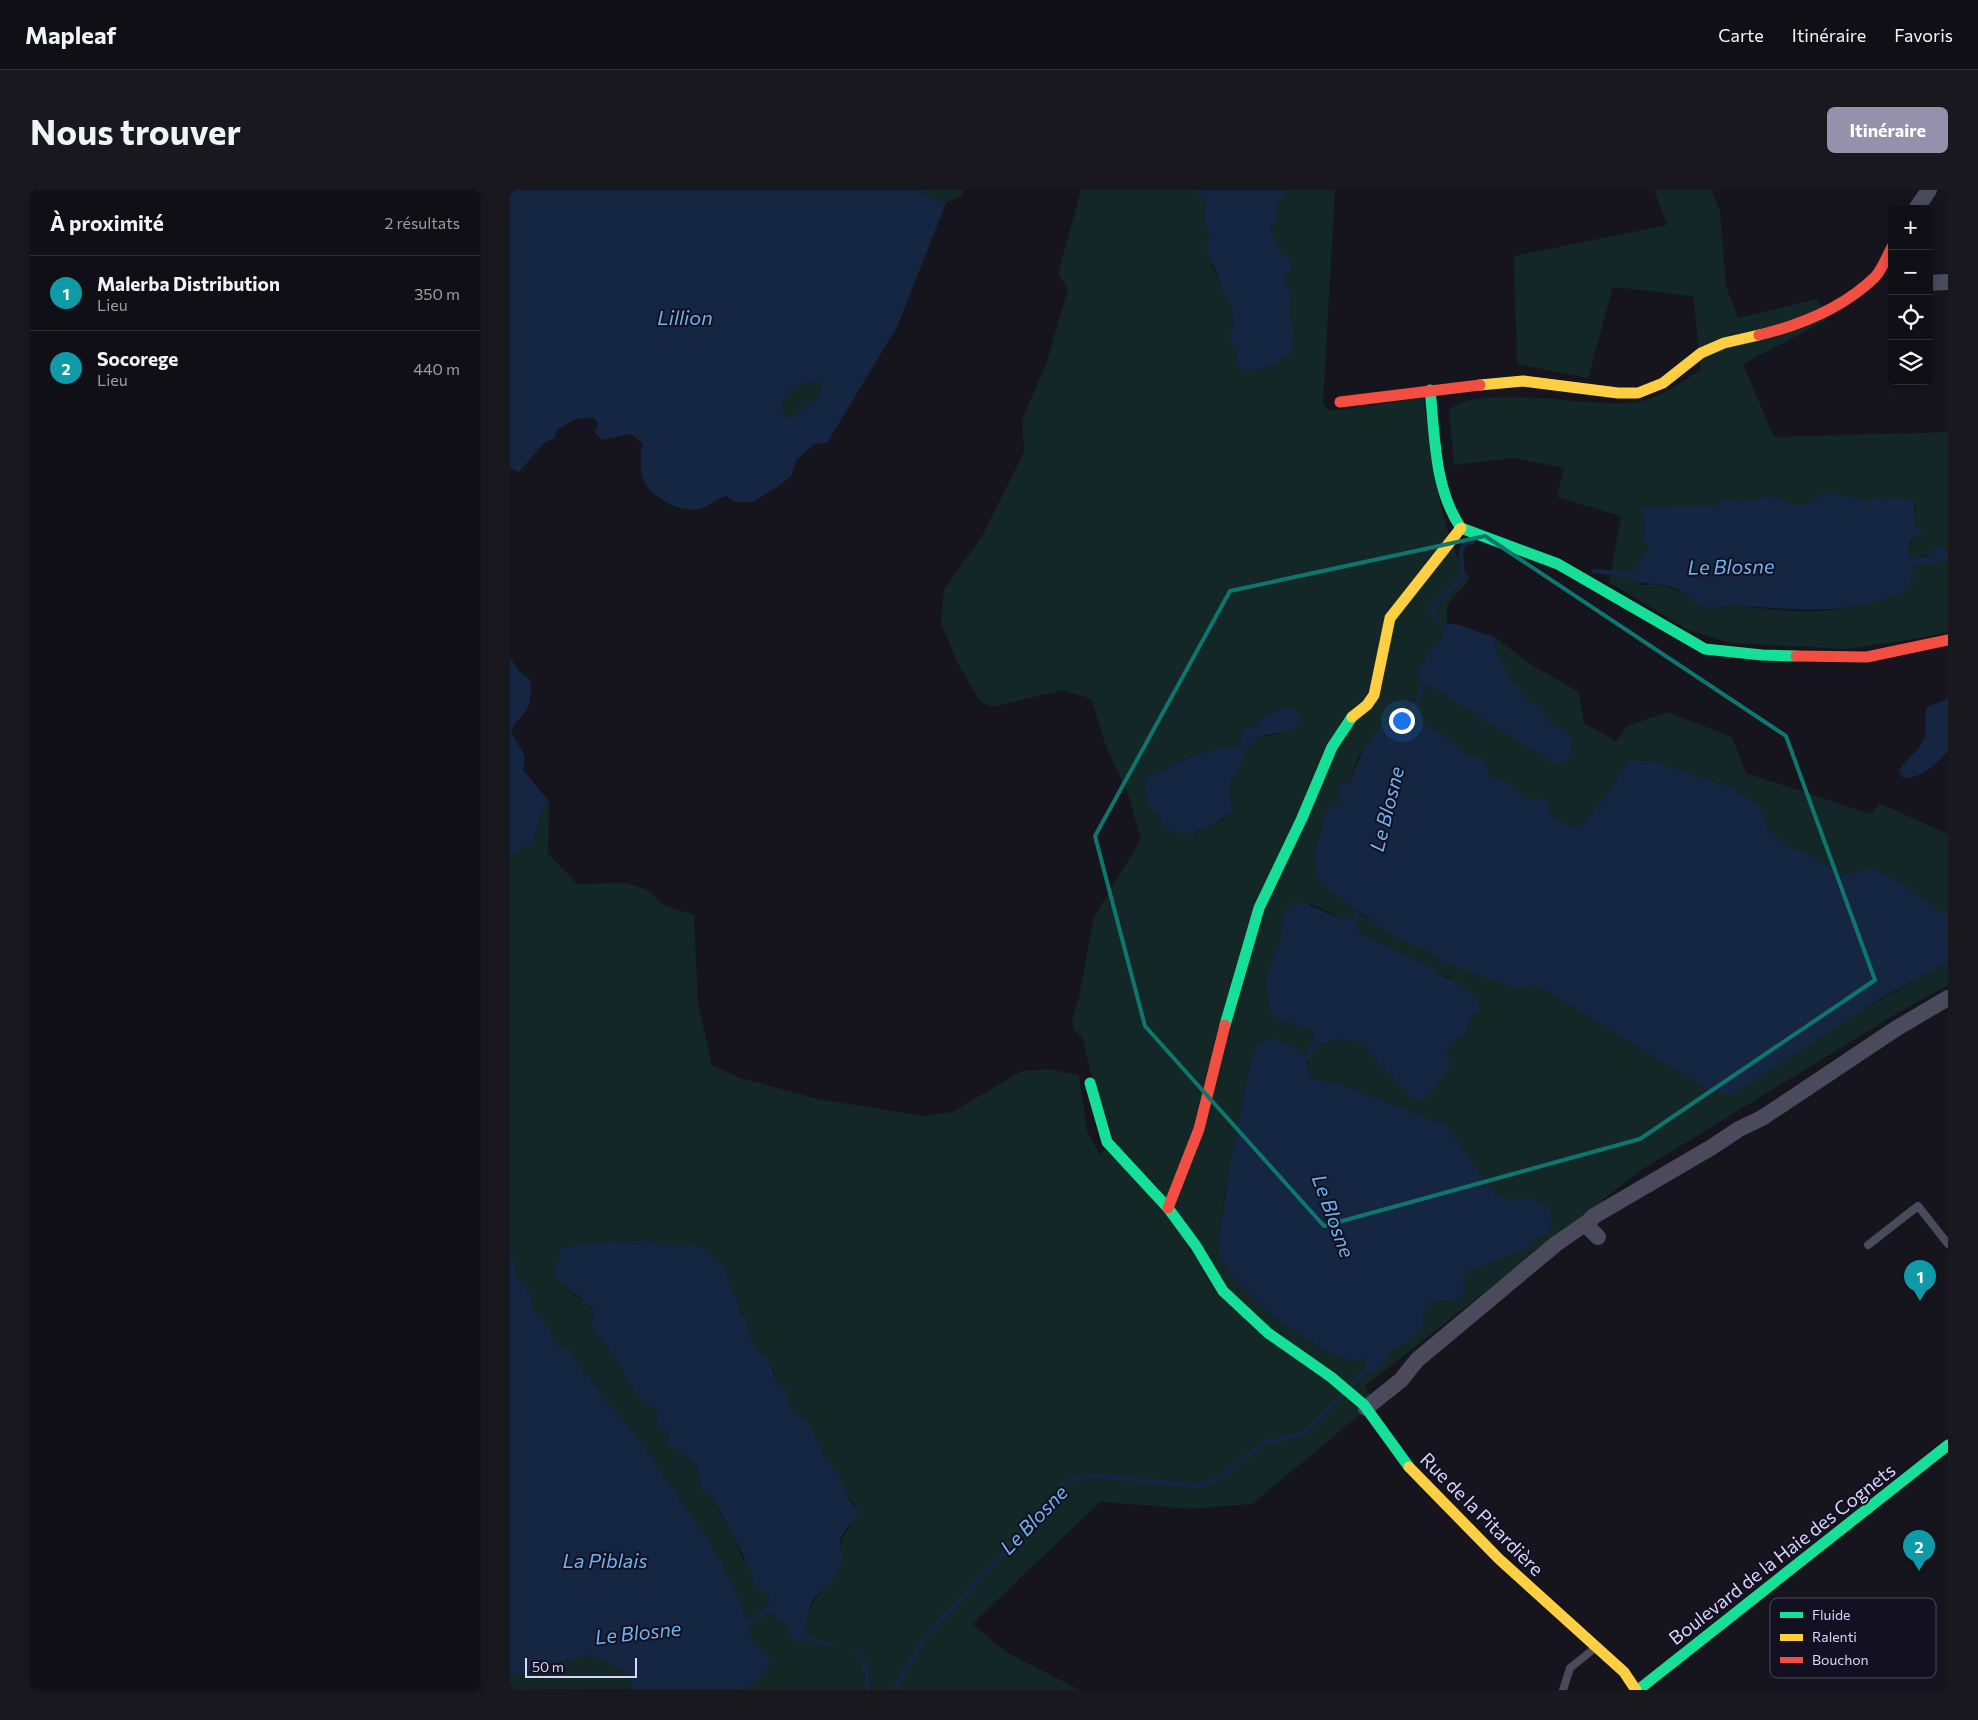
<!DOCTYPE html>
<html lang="fr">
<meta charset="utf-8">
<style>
body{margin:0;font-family:Commissioner,sans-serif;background:#19181f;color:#f1f3f6}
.controls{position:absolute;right:15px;top:15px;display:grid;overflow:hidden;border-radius:8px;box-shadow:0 2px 8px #0003}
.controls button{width:45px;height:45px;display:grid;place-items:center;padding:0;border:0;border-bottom:1px solid #302f35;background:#100f16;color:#f1f3f6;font:25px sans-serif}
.scale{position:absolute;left:15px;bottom:12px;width:112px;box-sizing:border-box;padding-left:5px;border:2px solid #d9d5fa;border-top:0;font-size:14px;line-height:18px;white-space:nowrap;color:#d9d5fa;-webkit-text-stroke:4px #131021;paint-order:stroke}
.you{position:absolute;left:891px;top:530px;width:18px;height:18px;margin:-12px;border:4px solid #fff;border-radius:50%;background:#1a73e8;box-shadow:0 0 0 8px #1a73e833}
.badge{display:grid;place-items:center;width:32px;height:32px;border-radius:50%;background:#9591ad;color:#fff;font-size:16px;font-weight:700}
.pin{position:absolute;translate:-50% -41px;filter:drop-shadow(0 1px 2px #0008)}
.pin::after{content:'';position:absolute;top:26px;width:18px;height:15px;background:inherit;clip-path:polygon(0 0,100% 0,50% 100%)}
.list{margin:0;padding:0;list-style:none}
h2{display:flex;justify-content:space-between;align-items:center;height:65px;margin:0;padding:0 20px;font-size:21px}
h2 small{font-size:16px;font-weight:400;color:#9c9ca1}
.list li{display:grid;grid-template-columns:32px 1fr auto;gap:15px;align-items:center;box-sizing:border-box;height:75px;padding:0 20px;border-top:1px solid #302f35}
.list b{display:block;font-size:19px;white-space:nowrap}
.list p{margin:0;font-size:16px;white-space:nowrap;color:#9c9ca1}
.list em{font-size:16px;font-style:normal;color:#9c9ca1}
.icon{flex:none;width:28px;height:28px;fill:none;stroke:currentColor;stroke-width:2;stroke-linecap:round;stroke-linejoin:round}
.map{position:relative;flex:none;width:1438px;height:1500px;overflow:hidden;border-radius:8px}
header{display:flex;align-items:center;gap:30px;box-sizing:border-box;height:70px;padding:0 25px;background:#100f16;border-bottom:1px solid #302f35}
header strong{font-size:24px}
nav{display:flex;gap:28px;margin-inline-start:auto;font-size:18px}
.intro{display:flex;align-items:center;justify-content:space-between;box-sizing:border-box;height:120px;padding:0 30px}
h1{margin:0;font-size:35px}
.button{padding:12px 22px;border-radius:8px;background:#9591ad;color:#fff;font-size:18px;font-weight:700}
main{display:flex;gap:30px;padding:0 30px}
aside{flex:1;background:#100f16;border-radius:8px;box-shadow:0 2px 8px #0003}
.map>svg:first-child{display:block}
</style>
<header>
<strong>Mapleaf</strong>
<nav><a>Carte</a><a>Itinéraire</a><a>Favoris</a></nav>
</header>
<div class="intro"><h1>Nous trouver</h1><a class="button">Itinéraire</a></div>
<main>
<aside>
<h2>À proximité<small>2 résultats</small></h2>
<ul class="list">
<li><span class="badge" style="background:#0f9aa8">1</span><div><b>Malerba Distribution</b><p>Lieu</p></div><em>350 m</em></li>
<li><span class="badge" style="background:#0f9aa8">2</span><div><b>Socorege</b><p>Lieu</p></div><em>440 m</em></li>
</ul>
</aside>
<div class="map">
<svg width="1438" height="1500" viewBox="0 0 1438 1500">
<rect width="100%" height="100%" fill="#16141d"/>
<path fill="#142727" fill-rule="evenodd" d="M411 0H454L453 5 436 13 410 3Z
M571 0H682L695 10 696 20 693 30 698 38 702 77 710 90 713 104 722 116 723 138 718 143 729 159 730 177 734 182 766 175 785 146 779 126 781 106 773 86 781 71 768 58 760 38 766 30 767 12 773 8 777 0H825L813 214 821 221 913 208C923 265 928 342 960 389L937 415V434L932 441 933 450C920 458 912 471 906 486L1041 535 1030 518 1014 508 1009 496 1001 490 987 463 983 446 1022 475 1069 502 1074 533 1106 551 1117 536 1158 522 1222 547 1236 583 1361 624 1369 613 1438 644V727L1396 696 1361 678 1331 685 1295 662 1281 659 1259 640 1248 614 1220 597 1151 573 1120 569 1097 604 1073 634 1061 637 1041 625 1038 612 1019 611 1002 594 979 586 975 569 957 565 945 553 907 535 903 532 902 528 849 565 832 613 821 617 813 632 804 664 813 696 846 719 847 722 924 764 931 771 1026 795 1201 901 1438 773V795L1391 821 1131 980 855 1196 864 1213 742 1314 682 1319 590 1312 462 1434 496 1462 570 1500H232L258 1479 261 1473 256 1464 241 1451V1439L238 1430 236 1429 222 1392 215 1384 213 1372 204 1362 198 1348 187 1339 185 1330 172 1314 164 1298 154 1287 133 1254 108 1224 93 1209 85 1193 69 1174 47 1156 42 1143 22 1116 20 1104 4 1082 6 1074 0 1062V672L3 663 23 653 30 624 39 611 38 663 67 694 117 693 137 700 154 715 184 725 188 813 202 875 230 888 308 909 413 926 442 922 512 881 539 879 569 885 577 941 590 965 604 949 580 881 573 849 564 840 562 830 569 807 584 727 631 649 617 601 597 559 581 509 554 500 482 517 470 511 448 474 431 433 434 399 472 346 514 262 512 230 536 174 558 99 548 84ZM776 518H783L769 544C762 545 752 546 745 549 737 553 730 582 719 593L722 620 713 630 686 643 651 635 650 625 637 587 652 582 665 573 705 558H727L734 540 746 536 755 525ZM802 714 834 730 844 729 846 740 851 744 924 779 926 785 940 787 969 821 960 827 956 844 940 852 920 901 914 910 902 909 850 853 831 849 813 855 803 852 805 842 796 837 766 829 760 820 755 789 771 752 774 724ZM747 855 798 871 800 888 826 893 936 935 985 1004 1003 1009 1021 1008 1036 1045 1024 1049 957 1082 953 1091 955 1103 941 1111 918 1113 895 1154 884 1158 872 1175 852 1168 840 1171 805 1155 763 1124 709 1063 714 1008 740 875ZM138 1050 150 1056 184 1055 193 1058 205 1071 214 1076 228 1113V1119L238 1131V1142L250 1164 263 1179 267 1192 275 1198 283 1223 297 1229 308 1255 313 1259 312 1265 329 1283 338 1308 345 1314 341 1337C324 1350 335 1363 328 1382 326 1386 322 1390 318 1394 302 1414 294 1421 295 1448L282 1449 276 1433C266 1430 261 1426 257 1416L260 1406 240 1375 233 1369 225 1349 201 1307 191 1296 190 1284 178 1268 167 1259 157 1255 159 1242 147 1222 126 1205 104 1165 81 1137 84 1123C77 1109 64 1107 54 1096 50 1092 47 1087 44 1083L51 1065 48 1058 85 1053Z
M1144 0H1202L1210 22 1216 96 1228 128 1307 109 1317 130 1233 174 1264 247 1438 242V361C1426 358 1415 369 1400 368 1396 356 1402 351 1411 344 1406 334 1402 326 1406 315L1369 307 1355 311 1341 306 1313 303 1301 314H1283L1266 306 1226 312 1211 308 1206 315C1193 317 1152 320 1142 317L1135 327 1136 335 1133 346 1139 359C1132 367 1130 375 1123 383L1131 395C1161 390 1178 410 1205 417 1212 419 1220 415 1228 416 1255 418 1284 423 1311 421 1339 419 1371 411 1396 401L1401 390 1400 378 1438 370V442L1405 449 1336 459 1220 453 1178 440 1099 392 1111 326 1047 307 1054 278 1004 268 944 275 939 221C964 192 1079 217 1119 213 1147 211 1168 194 1191 180L1183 106 1103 97 1078 188 1007 174 1004 66 1157 35Z
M306 191 312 194 309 205 280 229H275L272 215C278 197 288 194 306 191Z
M67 1465C88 1464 107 1475 122 1487L123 1499 0 1500V1486L3 1484 28 1481Z"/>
<path fill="#152642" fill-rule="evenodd" d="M0 0H411V3L436 13 387 137 317 253 304 254 286 271 281 286 266 298 242 312H224L217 306C207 308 199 317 189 319 171 324 139 306 133 289 130 282 130 262 133 254L121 244 92 250 85 243 88 233 84 228 66 229 47 240 45 248 34 253 9 282 0 278ZM306 191 312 194 309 205 280 229H275L272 215C278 197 288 194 306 191Z
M682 0H777L773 8 767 12 766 30 760 38 768 58 781 71V80L773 86 781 106 779 126 785 146 781 164 773 166 766 175 734 182 725 172 729 159 718 149V143L723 138 722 116 713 104 710 90 696 60C700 48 700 41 693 30L696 20 695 10Z
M1313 303 1341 306 1355 311 1369 307 1405 310 1404 322 1406 335 1412 344 1400 352 1398 362 1400 368 1416 367 1423 362V358L1430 356 1438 361V370L1400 378 1401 381 1406 382 1408 387 1401 390 1396 401C1332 427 1293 419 1227 416 1216 415 1207 419 1197 417 1183 414 1176 402 1164 398 1147 391 1136 397 1120 388 1126 378 1131 368 1139 359L1133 346 1136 335 1131 318 1196 316 1206 315 1211 308 1226 312 1266 306 1283 314H1300Z
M937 434C952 432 967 444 983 446L987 463 1001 490 1009 496 1014 508 1030 518 1041 535 1053 538 1062 550 1061 567 1045 574 906 486C913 471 919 458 933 450L932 441Z
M0 468 10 482 21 491C21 500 21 511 17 519 12 529 4 531 1 542L15 566 13 580 39 611 30 624 23 653 3 663 0 672Z
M1438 507V561C1424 575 1414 588 1393 588L1389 581C1395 569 1408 563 1413 550 1417 542 1415 528 1416 518 1423 513 1432 513 1438 507Z
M776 518C786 518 789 522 791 530 779 548 756 539 742 552 735 558 731 581 719 593L722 620C706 637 672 654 651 635L650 625C634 617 635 604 636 587L652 582 665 573 705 558H727L734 540 746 536 755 525Z
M898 525 908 535 913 534 945 553 957 565 975 569 979 586 1002 594 1019 611 1032 607 1038 612 1041 625 1061 637 1073 634 1097 604 1120 569 1151 573 1220 597 1248 614 1259 640 1281 659 1295 662 1331 685 1361 678 1396 696 1438 727V773L1369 809 1222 905 1201 901 1026 795 1010 800 931 771 924 764 883 745 813 696 806 683 804 664 813 632 821 616 832 613 827 604 831 596 840 593C850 562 859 548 883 526L890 528Z
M787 711C806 715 824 731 844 729L847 732 846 740 851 744 924 779 926 785C946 788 958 799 970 814L969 821 960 827 956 844 940 853 936 865 942 876 914 910 902 909 850 853 831 849 806 856 803 852 805 842 796 837 766 829 760 820 755 789 770 752 774 724Z
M764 848C790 859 796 859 800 888L826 893 936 935 985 1004 1003 1009 1021 1008 1041 1019V1035L1036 1045 1024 1049 1017 1058 957 1082 953 1091 955 1103 941 1111 918 1113 913 1125V1137L895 1154 884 1158 872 1175 861 1183 855 1177 857 1169C850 1168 844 1172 839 1170 806 1163 717 1095 709 1063 707 1056 710 1044 711 1037 717 983 730 929 740 875L747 855Z
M138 1050 150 1056 184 1055 193 1058 205 1071 214 1076 228 1113 230 1124 237 1127 238 1142 250 1164 256 1165 267 1192 275 1198 283 1223 297 1229 308 1254 313 1259 312 1265 329 1283 338 1308 350 1323C346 1329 330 1345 330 1350 330 1362 334 1373 327 1384 320 1396 305 1404 300 1416 296 1427 296 1447 291 1453L282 1449 276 1433C266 1430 262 1426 257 1416L260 1406 245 1397C237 1366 218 1336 202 1308 199 1304 193 1301 191 1297 190 1293 191 1288 190 1285 186 1272 169 1260 157 1255L159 1242 148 1235 147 1222 126 1205 104 1165 81 1137 84 1123 81 1116 73 1114V1110C68 1104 60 1102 54 1096 50 1092 47 1087 43 1083L51 1065 48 1058 85 1053Z
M0 1062 6 1074 4 1082 20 1104 22 1116 42 1143 47 1156 60 1160 63 1168 85 1193 93 1209 108 1224 133 1254 154 1287 164 1298 172 1314 185 1330 188 1339 198 1348 204 1362 213 1372 215 1384 222 1392 236 1429 238 1430 241 1439V1451L256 1464 261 1473C256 1483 243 1495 232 1500H122V1487L95 1470 77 1465 49 1472 42 1477 28 1481 3 1484 0 1486Z"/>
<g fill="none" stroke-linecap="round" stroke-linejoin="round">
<path stroke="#152642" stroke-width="4.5" d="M1084 381 1117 385 1128 382
M939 441 921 421C926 404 950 398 952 382 954 371 946 362 956 353L963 352
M899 531 917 487
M843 735 850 719
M793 873 808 850
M841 1196 859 1176
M233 1433 240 1432 263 1416
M290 1444 307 1452 324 1455
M347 1464C359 1475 356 1486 358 1500
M384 1500 413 1449 558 1293 571 1287 587 1286 688 1296 710 1287 754 1253 793 1244 832 1205"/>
<path stroke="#4b4a5d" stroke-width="8" d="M1358 1055 1408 1016 1438 1054
M1053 1500 1060 1478 1085 1458"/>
<path stroke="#4b4a5d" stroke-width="16" d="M1406 19 1419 0
M1419 93 1438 92
M1088 1047 1079 1038V1031L1084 1026 1202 957 1229 939 1252 928 1387 838 1438 808
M856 1218 891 1190 907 1170 1046 1054 1079 1031"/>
<path stroke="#16e098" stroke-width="11" d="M920 200C925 245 924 299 951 338L1048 374 1195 459 1252 465 1286 466
M715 835 749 718 792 628 822 557 842 527
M580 893 597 952 658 1018 686 1056 713 1101 758 1143 821 1187 854 1215 899 1277
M1128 1500 1438 1255"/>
<path stroke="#ffcf43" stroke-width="11" d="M970 195 1013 191 1108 203H1128L1153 193 1191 163 1214 153 1249 145
M842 527 857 515 864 505 880 428 951 338
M899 1277 989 1369 1114 1482 1126 1500"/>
<path stroke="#f24e42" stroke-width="11" d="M1249 145C1291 135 1333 118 1365 87 1372 80 1377 66 1382 57
M830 212 970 195
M1286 466 1357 467 1438 450
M658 1018 689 939 715 835"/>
</g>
<path fill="none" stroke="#0f766e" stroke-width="4" stroke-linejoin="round" d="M975 346 1276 546 1365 790 1130 949 814 1036 635 836 585 646 720 401Z"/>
<g text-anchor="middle" stroke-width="4" stroke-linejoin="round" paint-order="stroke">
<g font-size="19" fill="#d9d5fa" stroke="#131021">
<text transform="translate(972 1324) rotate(45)" y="7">Rue de la Pitardière</text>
<text transform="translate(1272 1364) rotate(-38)" y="7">Boulevard de la Haie des Cognets</text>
</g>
<g font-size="20" font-style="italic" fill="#6fb3ee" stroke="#131021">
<text x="175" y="135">Lillion</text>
<text transform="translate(1221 377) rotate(-1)" y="7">Le Blosne</text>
<text transform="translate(877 619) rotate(-76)" y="7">Le Blosne</text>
<text transform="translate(823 1026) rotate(70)" y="7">Le Blosne</text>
<text transform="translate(524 1330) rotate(-46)" y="7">Le Blosne</text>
<text x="95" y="1378">La Piblais</text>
<text transform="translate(128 1443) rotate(-6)" y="7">Le Blosne</text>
</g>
</g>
<rect x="1260" y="1408" width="166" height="80" rx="8" fill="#131021" stroke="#4e4b62" stroke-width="1"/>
<rect x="1270" y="1422" width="23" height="6" fill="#16e098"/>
<rect x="1270" y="1444" width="23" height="7" fill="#ffcf43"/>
<rect x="1270" y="1467" width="23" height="6" fill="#f24e42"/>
<g font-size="14" fill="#d9d5fa">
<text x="1302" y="1430">Fluide</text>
<text x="1302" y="1452">Ralenti</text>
<text x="1302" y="1475">Bouchon</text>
</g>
</svg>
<div class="controls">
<button>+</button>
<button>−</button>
<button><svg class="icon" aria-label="locate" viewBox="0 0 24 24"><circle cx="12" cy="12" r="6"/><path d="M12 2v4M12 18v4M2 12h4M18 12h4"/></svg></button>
<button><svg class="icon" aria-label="layers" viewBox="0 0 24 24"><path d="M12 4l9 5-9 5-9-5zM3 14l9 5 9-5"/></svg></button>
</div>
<div class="scale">50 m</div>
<div class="you"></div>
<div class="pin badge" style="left:1410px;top:1111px;background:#0f9aa8">1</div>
<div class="pin badge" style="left:1409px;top:1381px;background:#0f9aa8">2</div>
</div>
</main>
